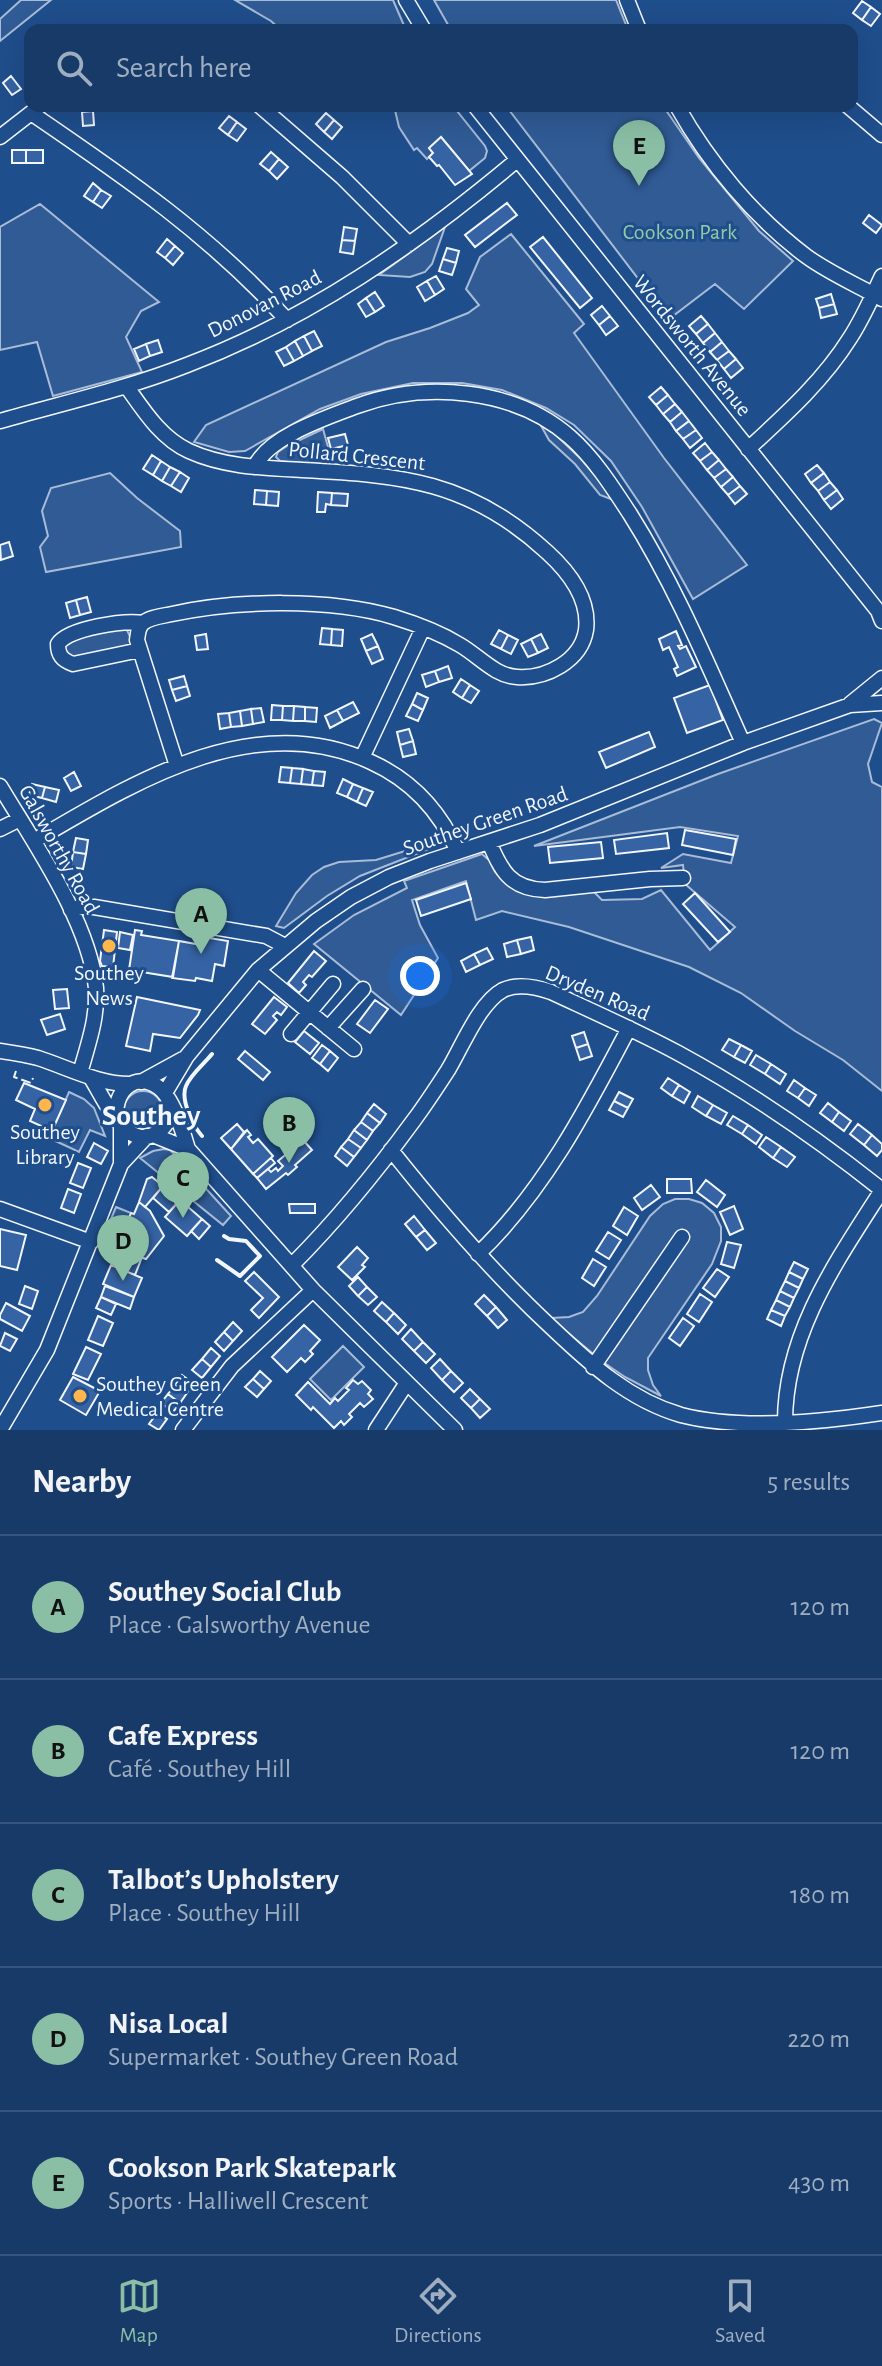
<!DOCTYPE html>
<meta charset="utf-8">
<style>
body{margin:0;font-family:"Alegreya Sans",sans-serif;background:#244571;color:#f1f3f6}
.you{position:absolute;left:420px;top:976px;width:28px;height:28px;margin:-20px;border:6px solid #fff;border-radius:50%;background:#1a73e8;box-shadow:0 0 0 12px #1a73e833}
.badge{display:grid;place-items:center;width:52px;height:52px;border-radius:50%;background:#8abfa5;color:#111;font-size:26px;font-weight:700}
.pin{position:absolute;translate:-50% -66px;filter:drop-shadow(0 2px 4px #0008)}
.pin::after{content:'';position:absolute;top:42px;width:28px;height:24px;background:inherit;clip-path:polygon(0 0,100% 0,50% 100%)}
.list{margin:0;padding:0;list-style:none}
h2{display:flex;justify-content:space-between;align-items:center;height:104px;margin:0;padding:0 32px;font-size:34px}
h2 small{font-size:26px;font-weight:400;color:#9eadc0}
.list li{display:grid;grid-template-columns:52px 1fr auto;gap:24px;align-items:center;box-sizing:border-box;height:144px;padding:0 32px;border-top:2px solid #36547d}
.list b{display:block;font-size:30px;white-space:nowrap}
.list p{margin:0;font-size:26px;white-space:nowrap;color:#9eadc0}
.list em{font-size:26px;font-style:normal;color:#9eadc0}
.icon{flex:none;width:44px;height:44px;fill:none;stroke:currentColor;stroke-width:2;stroke-linecap:round;stroke-linejoin:round}
.map{position:relative;flex:none;width:882px;height:1430px;overflow:hidden}
.search{position:absolute;background:#173a69;box-shadow:0 8px 32px #0002;left:24px;right:24px;top:24px;height:88px;display:flex;align-items:center;gap:20px;box-sizing:border-box;padding:0 28px;border-radius:16px;color:#9eadc0;font-size:30px}
.sheet{height:824px;background:#173a69}
nav{display:flex;justify-content:space-around;align-items:center;box-sizing:border-box;height:112px;border-top:2px solid #36547d;background:#173a69;font-size:22px;color:#9eadc0}
nav a{display:grid;justify-items:center;gap:4px}
nav .on{color:#8abfa5}
.map>svg:first-child{display:block}
</style>
<div class="map">
<svg width="882" height="1430" viewBox="0 0 882 1430">
<rect width="100%" height="100%" fill="#1f4e8c"/>
<path fill="#305b95" stroke="#a8bbd7" stroke-width="2" d="M21 0H51L0 41V19Z
M235 0H393L406 30H281L271 21Z
M434 0H616L628 30H451Z
M394 106H453L485 146 487 151 485 158 469 171 441 137 429 148 433 153 427 159 417 148 414 150 399 127Z
M506 106H663L699 158 759 231 793 261 744 309 715 284 669 319Z
M40 204 159 302 141 311 126 337 142 372 53 396 37 342 0 350V227Z
M445 227 432 264 425 272 410 277 379 275Z
M511 234 584 324 574 333 664 458 747 565 693 599 642 507 611 461 574 425 546 408 502 390 462 383H413L361 394 320 409 245 451 229 452 194 442 206 425 386 342 430 328 468 313 479 305 466 289 480 257Z
M539 422 558 437 583 461 616 501 600 495 575 464 549 440Z
M323 429 333 465 289 462 280 461 276 457 278 452 287 446Z
M110 473 137 498 180 531 181 547 46 572 40 547 48 536 42 511 51 488Z
M120 628 127 630 132 641 131 646 76 659 68 657 65 651 64 646 70 639Z
M874 719 882 723 868 764 872 782 882 787V1091L843 1060 795 1031 741 993 689 967 569 927 502 911 476 920 466 881 412 900 420 925 438 958 401 1015 314 944 354 915 407 888 404 881 482 854 490 861 495 872 512 887 593 891 602 900 642 899 661 890 710 950 735 927 685 884 683 865 661 868 683 854 731 863 738 836 680 827 534 846 718 774Z
M434 842 429 849 360 876 327 896 284 928 276 926 296 893 312 875 324 867 339 862 376 860Z
M124 1110a19 19 0 1 1 38 0a19 19 0 1 1-38 0Z
M69 1092 84 1099 94 1108 105 1136 90 1130 79 1152 49 1138Z
M164 1149 170 1150 178 1158 231 1216 223 1225 140 1158 153 1151Z
M675 1199H689L702 1203 714 1213 721 1227V1241L712 1264 648 1358V1370L653 1385 661 1396 625 1377 603 1362 550 1318 569 1317 583 1312 597 1296 650 1216 663 1204Z
M116 1207 131 1213 116 1249 101 1243Z
M343 1346 364 1367 331 1400 310 1379Z"/>
<path fill="#3563a3" stroke="#f2f6ff" stroke-width="2" d="M862 1 871 7 862 20 853 13Z
M871 7 880 14 871 26 862 20Z
M11 76 21 89 12 95 3 83Z
M93 111 94 125 83 126 82 112Z
M326 113 334 120 324 132 316 124Z
M229 116 237 122 228 135 219 128Z
M334 120 342 127 332 139 324 132Z
M237 122 246 129 237 141 228 135Z
M441 137 472 174 455 185 439 165 437 166 429 157 433 153 429 148Z
M12 150H26V163H12Z
M26 150H43V163H26Z
M271 152 279 159 269 171 260 164Z
M279 159 288 167 277 179 269 171Z
M93 183 101 190 93 202 84 196Z
M101 190 111 196 102 208 93 202Z
M507 203 517 215 475 247 465 235Z
M869 215 882 225 876 233 863 223Z
M344 227 357 229 355 241 342 240Z
M543 237 592 298 580 308 530 247Z
M167 239 175 246 165 258 157 252Z
M342 240 355 241 353 254 340 252Z
M175 246 183 253 173 265 165 258Z
M447 248 459 251 456 263 443 259Z
M443 259 456 263 452 275 439 271Z
M436 276 444 289 435 295 427 281Z
M427 281 435 295 425 301 417 287Z
M375 292 384 306 375 312 366 298Z
M831 294 834 304 819 308 816 299Z
M366 298 375 312 366 317 358 304Z
M834 304 837 314 821 318 819 308Z
M602 306 610 316 599 325 591 315Z
M610 316 618 326 606 335 599 325Z
M701 316 708 324 696 334 689 326Z
M708 324 715 333 703 343 696 334Z
M314 331 322 346 312 351 304 336Z
M715 333 722 342 710 352 703 343Z
M304 336 312 351 303 356 295 341Z
M158 340 162 352 150 356 146 344Z
M295 341 303 356 294 361 286 347Z
M722 342 729 351 717 360 710 352Z
M146 344 150 356 139 361 134 349Z
M286 347 294 361 284 366 276 352Z
M729 351 736 359 724 369 717 360Z
M736 359 743 368 731 378 724 369Z
M661 387 668 395 656 405 649 397Z
M668 395 675 404 663 414 656 405Z
M675 404 682 412 670 422 663 414Z
M682 412 689 421 676 431 670 422Z
M689 421 696 430 683 439 676 431Z
M696 430 702 438 690 448 683 439Z
M345 434 348 445 331 449 328 438Z
M705 443 712 452 700 461 693 453Z
M712 452 719 460 707 470 700 461Z
M152 455 161 461 153 475 143 469Z
M719 460 726 469 714 478 707 470Z
M161 461 170 467 162 481 153 475Z
M817 465 824 473 811 483 805 474Z
M170 467 180 472 171 486 162 481Z
M726 469 733 477 721 487 714 478Z
M180 472 189 478 181 492 171 486Z
M824 473 830 482 818 491 811 483Z
M733 477 740 486 728 495 721 487Z
M830 482 837 490 824 500 818 491Z
M740 486 747 494 735 504 728 495Z
M255 490 267 491 266 505 254 504Z
M837 490 843 499 831 509 824 500Z
M267 491 279 492 278 506 266 505Z
M318 492 332 493 331 505 326 504 325 512H317Z
M332 493 348 494 347 506 331 505Z
M9 542 13 556 1 560 0 545Z
M87 597 91 612 80 615 76 600Z
M76 600 80 615 70 618 66 603Z
M322 628 332 629 331 645 320 644Z
M332 629 343 630 342 646 331 645Z
M499 630 508 635 501 649 491 644Z
M676 631 682 645 678 646 680 649 686 646 696 667 677 676 674 669 678 667 669 647 663 650 659 639Z
M206 634 208 649 197 650 195 636Z
M372 634 378 646 366 651 361 639Z
M541 634 548 648 538 653 531 639Z
M508 635 518 640 511 654 501 649Z
M531 639 538 653 528 657 521 644Z
M378 646 383 659 372 664 366 651Z
M448 666 452 678 439 682 435 671Z
M435 671 439 682 426 687 422 675Z
M184 676 187 686 172 690 169 680Z
M461 679 470 685 462 698 453 692Z
M470 685 479 691 471 703 462 698Z
M710 685 723 720 687 733 674 698Z
M187 686 190 696 176 701 172 690Z
M417 693 428 698 423 710 412 704Z
M353 702 359 713 343 721 337 710Z
M412 704 423 710 418 721 406 716Z
M272 705 283 706 282 720H271Z
M283 706H294L293 721 282 720Z
M294 706 305 707V721H293Z
M305 707 317 708 316 722 305 721Z
M261 708 264 722 253 724 251 709Z
M251 709 253 724 242 726 240 711Z
M337 710 343 721 330 728 325 716Z
M240 711 242 726 231 727 229 713Z
M229 713 231 727 220 729 218 714Z
M409 729 413 741 400 745 397 732Z
M649 732 655 747 606 768 599 752Z
M413 741 416 754 403 757 400 745Z
M281 767 292 768 290 783 279 782Z
M292 768 303 769 301 784 290 783Z
M303 769 314 771 312 785 301 784Z
M314 771 325 772 323 786 312 785Z
M74 772 81 786 71 791 64 778Z
M343 779 353 784 347 797 337 793Z
M32 784 45 787 42 798 29 795Z
M353 784 363 788 357 802 347 797Z
M45 787 59 790 56 802 42 798Z
M363 788 373 792 366 806 357 802Z
M685 830 736 839 733 855 682 845Z
M667 833 669 848 616 854 614 840Z
M76 838 88 840 86 854 73 852Z
M601 842 603 858 550 863 548 847Z
M73 852 86 854 83 869 71 867Z
M466 883 471 899 421 916 416 900Z
M695 893 730 932 718 942 683 904Z
M104 930 117 932 113 967 102 966 100 961Z
M135 930 142 931 141 935 179 941 173 977 129 970Z
M120 932 133 935 130 950 118 948Z
M197 936 228 941 224 966 215 964 212 981 196 978 195 981 172 978 179 941 196 944Z
M531 937 534 950 521 954 517 940Z
M517 940 521 954 507 957 504 944Z
M487 948 493 959 480 965 474 954Z
M314 951 326 961 312 977 309 975 303 982 306 985 299 993 288 983Z
M474 954 480 965 466 972 461 961Z
M67 989 69 1008 55 1009 53 990Z
M137 997 200 1010 198 1015 180 1038 153 1034 150 1051 126 1046Z
M274 997 287 1007 281 1015 277 1012 273 1016 277 1020 265 1034 252 1024Z
M375 1000 388 1009 370 1033 357 1024Z
M60 1014 65 1029 47 1035 41 1020Z
M304 1031 319 1043 310 1054 295 1042Z
M584 1032 588 1044 576 1048 572 1036Z
M729 1039 741 1045 734 1057 722 1050Z
M588 1044 592 1056 580 1060 576 1048Z
M322 1045 330 1051 320 1064 312 1058Z
M741 1045 752 1051 745 1063 734 1057Z
M245 1051 270 1072 263 1080 238 1059Z
M330 1051 338 1058 328 1071 320 1064Z
M756 1055 771 1064 765 1074 750 1065Z
M771 1064 786 1074 780 1084 765 1074Z
M668 1078 679 1085 672 1096 661 1088Z
M794 1080 805 1088 798 1098 787 1091Z
M24 1083 66 1100 52 1131 30 1121 35 1109 16 1100Z
M679 1085 690 1092 684 1103 672 1096Z
M805 1088 816 1095 809 1106 798 1098Z
M619 1092 633 1099 628 1108 614 1101Z
M698 1096 713 1105 706 1116 692 1107Z
M614 1101 628 1108 623 1117 609 1110Z
M828 1103 839 1112 832 1122 820 1113Z
M374 1104 386 1114 380 1123 367 1113Z
M713 1105 727 1113 721 1124 706 1116Z
M839 1112 851 1121 844 1131 832 1122Z
M367 1113 380 1123 373 1131 361 1122Z
M733 1116 748 1125 742 1134 727 1125Z
M361 1122 373 1131 367 1140 354 1130Z
M237 1124 244 1132 247 1130 251 1135 248 1137 253 1143 258 1139 273 1156 271 1158 275 1163 257 1178 221 1138Z
M237 1124 244 1132 231 1149 221 1138Z
M858 1124 872 1135 864 1145 850 1134Z
M748 1125 762 1135 756 1144 742 1134Z
M247 1130 251 1135 248 1137 253 1143 258 1139 273 1156 253 1174 231 1149Z
M354 1130 367 1140 361 1148 348 1139Z
M872 1135 882 1144V1150L877 1156 864 1145Z
M766 1137 781 1147 773 1158 759 1147Z
M348 1139 361 1148 354 1157 341 1147Z
M303 1140 312 1150 295 1165 297 1167 288 1175 286 1173 266 1189 257 1178 268 1169 271 1172 276 1168 278 1171 283 1166 278 1161Z
M94 1143 108 1151 101 1164 87 1157Z
M341 1147 354 1157 347 1166 335 1156Z
M781 1147 795 1157 787 1167 773 1158Z
M78 1163 91 1168 83 1188 70 1183Z
M152 1177 163 1186 145 1207 139 1202 147 1179Z
M667 1179H691L692 1193H667Z
M706 1180 725 1195 717 1207 697 1192Z
M651 1185 660 1197 642 1210 634 1198Z
M163 1186 180 1200 169 1212 153 1198Z
M68 1189 81 1194 74 1213 61 1208Z
M180 1200 202 1219 187 1236 165 1217Z
M139 1202 150 1211 164 1236 146 1259 116 1249 131 1213 134 1214Z
M289 1204H315V1213H290Z
M734 1206 743 1229 730 1235 720 1212Z
M624 1207 638 1216 627 1235 613 1226Z
M414 1216 425 1230 416 1237 405 1224Z
M202 1219 210 1226 199 1239 191 1231Z
M0 1229 26 1235 17 1270 0 1266Z
M425 1230 436 1243 427 1250 416 1237Z
M608 1232 621 1240 609 1259 596 1251Z
M727 1242 741 1245 734 1268 721 1264Z
M357 1247 368 1258 362 1265 365 1267 352 1280 338 1267Z
M120 1251 137 1258 138 1256 142 1257 135 1275 111 1265Z
M593 1259 606 1267 594 1286 582 1278Z
M794 1262 808 1269 803 1279 789 1272Z
M111 1265 142 1278 134 1297 103 1284Z
M717 1269 729 1277 715 1297 703 1288Z
M254 1272 279 1297 259 1318 251 1310 263 1298 245 1281Z
M789 1272 803 1279 799 1288 785 1281Z
M358 1277 367 1287 358 1296 349 1286Z
M785 1281 799 1288 794 1298 780 1291Z
M25 1286 38 1291 32 1309 19 1304Z
M105 1286 134 1297 130 1309 101 1297Z
M367 1287 377 1297 368 1305 358 1296Z
M780 1291 794 1298 790 1307 776 1300Z
M700 1294 712 1302 699 1322 687 1314Z
M484 1295 496 1307 487 1316 475 1304Z
M101 1297 116 1304 111 1315 96 1308Z
M776 1300 790 1307 785 1316 771 1310Z
M382 1302 394 1313 386 1322 374 1311Z
M6 1303 30 1316 22 1331 0 1319V1315Z
M496 1307 507 1320 498 1328 487 1316Z
M771 1310 785 1316 781 1326 767 1319Z
M394 1313 406 1325 398 1334 386 1322Z
M98 1316 113 1323 103 1346 88 1340Z
M683 1318 694 1326 680 1346 669 1338Z
M233 1322 242 1331 233 1341 224 1332Z
M304 1325 320 1340 310 1351 313 1354 305 1362 301 1358 287 1372 272 1357Z
M411 1329 423 1342 414 1351 402 1339Z
M224 1332 233 1341 224 1351 215 1342Z
M5 1333 17 1339 10 1351 0 1346Z
M423 1342 435 1354 426 1363 414 1351Z
M86 1347 101 1354 88 1380 73 1374Z
M211 1348 220 1356 211 1367 202 1359Z
M202 1359 211 1367 202 1378 192 1370Z
M440 1359 451 1371 442 1380 431 1368Z
M260 1371 271 1381 264 1389 253 1379Z
M451 1371 463 1383 454 1392 442 1380Z
M182 1375 194 1384 187 1393 175 1385Z
M73 1377 100 1391 86 1415 60 1400Z
M253 1379 264 1389 257 1397 245 1387Z
M353 1380 358 1384 362 1381 371 1390 368 1394 373 1399 364 1407 360 1403 349 1414 352 1417 344 1425 341 1421 334 1428 313 1407 311 1410 296 1395 308 1382 330 1404 335 1398 338 1401 349 1390 346 1388Z
M175 1385 187 1393 180 1403 168 1394Z
M470 1389 480 1399 471 1408 461 1398Z
M168 1394 180 1403 173 1412 161 1403Z
M480 1399 490 1409 480 1418 471 1408Z
M157 1413 167 1419 159 1430 149 1424Z"/>
<g fill="none" stroke-linecap="round" stroke-linejoin="round">
<g stroke="#f2f6ff" stroke-width="17">
<path id="minor" d="M406 0 424 30
M627 0 639 30
M260 106 342 177 409 244
M475 106 878 611 882 621
M677 106C709 163 754 217 806 256 829 273 857 285 882 299
M848 106 882 135
M31 113C125 177 210 235 287 320
M0 137 40 106
M127 387C144 411 161 438 189 451 224 467 264 468 302 470 402 475 470 481 547 552 569 572 590 598 586 630 581 661 546 679 517 677 495 676 479 656 460 645 440 633 417 624 394 617 330 598 236 600 172 614 163 616 150 617 143 623 138 627 138 634 137 640L177 766
M0 421C63 403 126 389 187 365 309 319 417 244 517 160
M748 449C785 415 823 381 850 338 863 318 872 297 882 276
M255 467C267 437 328 417 357 406 425 381 514 388 570 437 594 458 613 488 630 514 676 587 708 665 743 743
M140 650 73 664C62 660 58 655 58 644 69 628 124 620 143 623
M850 704 882 678
M362 758 423 628
M0 786C34 843 89 921 96 988 98 1017 88 1045 80 1073
M0 829 20 819
M34 841C133 783 254 707 371 762 413 781 440 811 458 852
M489 842C501 870 510 889 545 890L650 879 683 878
M71 910 81 907H94L266 936 285 946
M258 970 354 1049
M328 1028 363 989
M291 1034 333 984
M0 1051C13 1053 26 1055 38 1058 69 1068 100 1085 132 1084
M91 1078C104 1098 126 1154 158 1132 168 1125 171 1115 169 1103
M141 1082 183 1059
M165 1093 187 1056 258 970 316 921 351 897 389 877 430 861 540 825 743 743 850 705 882 703
M117 1119C112 1094 134 1070 158 1087 173 1097 183 1132 188 1149
M121 1127V1164
M153 1135 188 1149 313 1290 455 1430
M391 1150C441 1213 493 1273 551 1327 590 1364 629 1400 681 1415 739 1430 823 1422 882 1413
M0 1209 91 1242
M478 1254C544 1191 587 1108 629 1028
M292 1265C337 1220 376 1172 414 1120 426 1104 437 1087 448 1070 462 1047 479 1003 503 990 518 983 536 987 551 992 594 1012 637 1031 678 1053 750 1092 818 1139 882 1190
M593 1367 682 1237
M785 1422C785 1334 836 1262 882 1190
M0 1430 47 1350 121 1164 147 1136
M183 1430 232 1366 313 1290
M376 1430 406 1384"/>
</g>
<use href="#minor" stroke="#1f4e8c" stroke-width="14"/>
<path stroke="#f2f6ff" stroke-width="2" stroke-dasharray="10 4" stroke-linecap="butt" d="M16 1071 14 1077 31 1083 33 1078"/>
<path stroke="#f2f6ff" stroke-width="4" d="M202 1136C193 1126 180 1099 186 1086 191 1074 204 1064 212 1054
M217 1260 240 1276 260 1256 246 1241 229 1239 224 1236"/>
</g>
<g fill="#ffb74d" stroke="#1f4e8c" stroke-width="3">
<circle cx="109" cy="946" r="8"/>
<circle cx="45" cy="1105" r="8"/>
<circle cx="80" cy="1396" r="8"/>
</g>
<g text-anchor="middle" stroke-width="6" stroke-linejoin="round" paint-order="stroke">
<g font-size="22" fill="#97c8a6" stroke="#1f4e8c">
<text x="680" y="239">Cookson Park</text>
</g>
<g font-size="22" fill="#f2f6ff" stroke="#1f4e8c">
<text transform="translate(264 303) rotate(-27)" y="8">Donovan Road</text>
<text transform="translate(693 345) rotate(51)" y="8">Wordsworth Avenue</text>
<text transform="translate(357 455) rotate(6)" y="8">Pollard Crescent</text>
<text transform="translate(485 820) rotate(-19)" y="8">Southey Green Road</text>
<text transform="translate(60 849) rotate(61)" y="8">Galsworthy Road</text>
<text transform="translate(598 992) rotate(23)" y="8">Dryden Road</text>
</g>
<g font-size="22" fill="#f2f6ff" stroke="#1f4e8c">
<text x="109" y="980">Southey<tspan x="109" dy="25">News</tspan></text>
<text x="45" y="1139">Southey<tspan x="45" dy="25">Library</tspan></text>
<text x="96" y="1391" text-anchor="start">Southey Green<tspan x="96" dy="25">Medical Centre</tspan></text>
</g>
<g font-size="30" font-weight="bold" fill="#f2f6ff" stroke="#1f4e8c">
<text x="151" y="1125">Southey</text>
</g>
</g>
</svg>
<div class="you"></div>
<div class="pin badge" style="left:201px;top:954px">A</div>
<div class="pin badge" style="left:289px;top:1163px">B</div>
<div class="pin badge" style="left:183px;top:1218px">C</div>
<div class="pin badge" style="left:123px;top:1281px">D</div>
<div class="pin badge" style="left:639px;top:186px">E</div>
<div class="search"><svg class="icon" aria-label="search" viewBox="0 0 24 24"><circle cx="10" cy="10" r="6"/><path d="M15 15l6 6"/></svg>Search here</div>
</div>
<section class="sheet">
<h2>Nearby<small>5 results</small></h2>
<ul class="list">
<li><span class="badge">A</span><div><b>Southey Social Club</b><p>Place · Galsworthy Avenue</p></div><em>120 m</em></li>
<li><span class="badge">B</span><div><b>Cafe Express</b><p>Café · Southey Hill</p></div><em>120 m</em></li>
<li><span class="badge">C</span><div><b>Talbot’s Upholstery</b><p>Place · Southey Hill</p></div><em>180 m</em></li>
<li><span class="badge">D</span><div><b>Nisa Local</b><p>Supermarket · Southey Green Road</p></div><em>220 m</em></li>
<li><span class="badge">E</span><div><b>Cookson Park Skatepark</b><p>Sports · Halliwell Crescent</p></div><em>430 m</em></li>
</ul>
</section>
<nav>
<a class="on"><svg class="icon" aria-label="map" viewBox="0 0 24 24"><path d="M3 6l6-2 6 2 6-2v14l-6 2-6-2-6 2zM9 4v14M15 6v14"/></svg>Map</a>
<a><svg class="icon" aria-label="directions" viewBox="0 0 24 24"><path d="M12 3l9 9-9 9-9-9zM9 14v-3h6M13 9l2 2-2 2"/></svg>Directions</a>
<a><svg class="icon" aria-label="saved" viewBox="0 0 24 24"><path d="M7 4h10v16l-5-4-5 4z"/></svg>Saved</a>
</nav>
